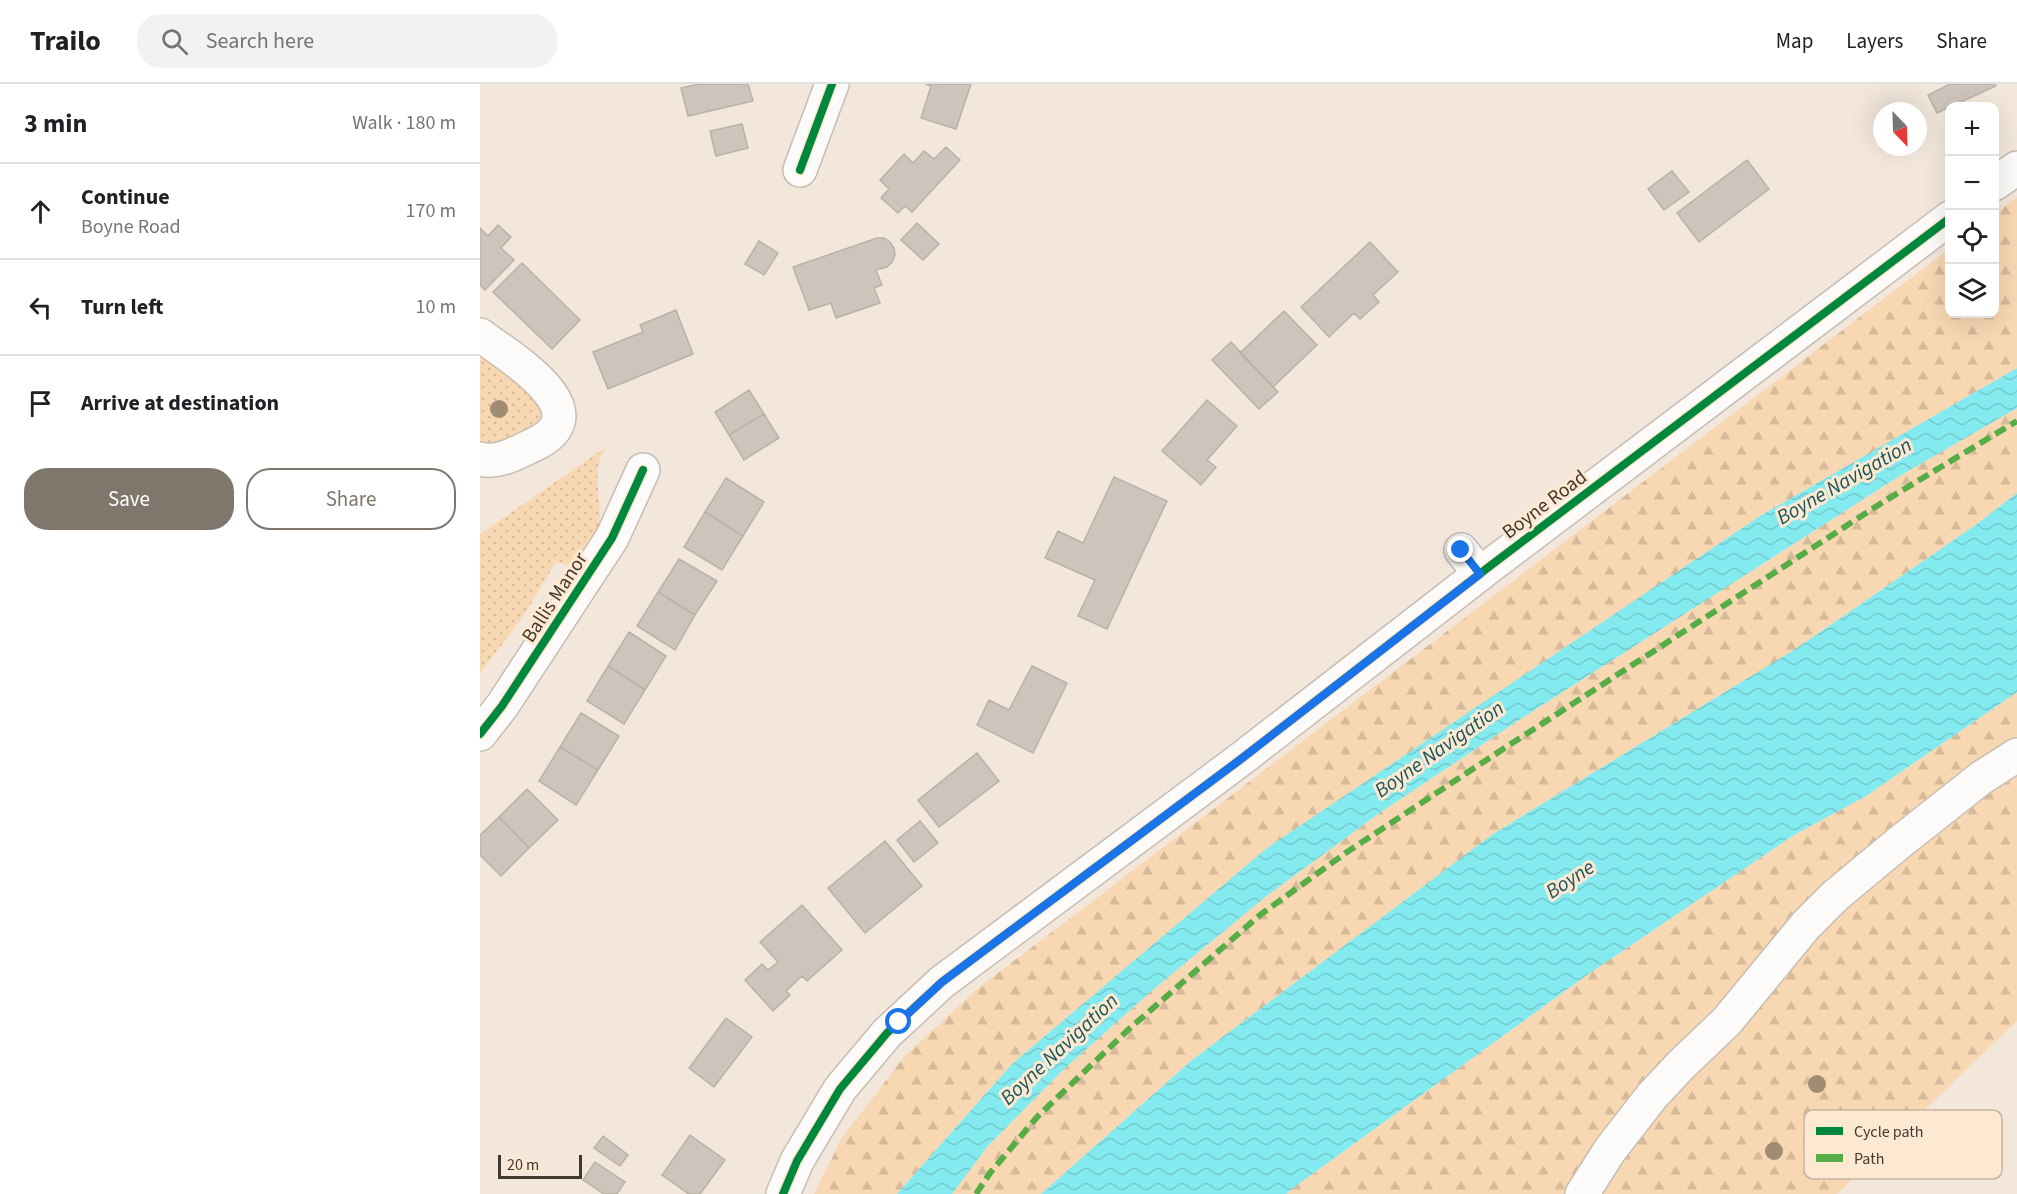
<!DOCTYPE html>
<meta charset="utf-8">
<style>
body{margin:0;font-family:"Source Sans 3",sans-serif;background:#f2f2f2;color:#202124}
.controls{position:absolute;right:18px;top:18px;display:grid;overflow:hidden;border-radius:12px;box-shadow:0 6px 24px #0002}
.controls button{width:54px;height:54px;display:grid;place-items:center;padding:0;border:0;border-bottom:2px solid #e0e0e0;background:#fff;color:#202124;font:30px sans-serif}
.compass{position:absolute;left:1393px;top:18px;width:54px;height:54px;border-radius:50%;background:#fff;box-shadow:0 6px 24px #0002;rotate:157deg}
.scale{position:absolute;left:18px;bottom:15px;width:84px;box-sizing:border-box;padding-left:6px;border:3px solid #413930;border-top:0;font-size:16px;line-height:21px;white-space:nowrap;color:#413930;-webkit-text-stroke:4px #fde8d1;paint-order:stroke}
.stop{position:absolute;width:18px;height:18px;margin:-14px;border:4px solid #1a73e8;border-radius:50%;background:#fff}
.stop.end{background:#1a73e8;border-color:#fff;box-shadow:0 2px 6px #0008}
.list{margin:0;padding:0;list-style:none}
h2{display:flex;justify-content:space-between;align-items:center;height:78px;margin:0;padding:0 24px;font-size:26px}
h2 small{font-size:20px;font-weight:400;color:#757577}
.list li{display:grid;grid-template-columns:39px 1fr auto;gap:18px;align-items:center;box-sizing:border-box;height:96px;padding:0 24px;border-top:2px solid #e0e0e0}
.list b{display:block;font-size:22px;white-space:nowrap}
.list p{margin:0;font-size:20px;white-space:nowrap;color:#757577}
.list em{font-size:20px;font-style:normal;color:#757577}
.actions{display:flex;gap:12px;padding:18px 24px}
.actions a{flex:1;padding:14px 0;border:2px solid #7f766c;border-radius:24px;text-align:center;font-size:21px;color:#7f766c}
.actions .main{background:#7f766c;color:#fff}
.icon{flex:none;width:33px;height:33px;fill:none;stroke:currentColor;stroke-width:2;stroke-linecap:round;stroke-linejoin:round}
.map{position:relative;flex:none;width:1537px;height:1110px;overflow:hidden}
header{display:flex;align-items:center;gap:36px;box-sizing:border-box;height:84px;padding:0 30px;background:#fff;border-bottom:2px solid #e0e0e0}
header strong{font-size:28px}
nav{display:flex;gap:33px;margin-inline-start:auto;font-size:21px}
.search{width:420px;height:54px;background:#f2f2f2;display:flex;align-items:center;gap:15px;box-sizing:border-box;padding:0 21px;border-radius:24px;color:#757577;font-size:22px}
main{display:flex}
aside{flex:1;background:#fff}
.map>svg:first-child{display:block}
</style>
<header>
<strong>Trailo</strong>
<div class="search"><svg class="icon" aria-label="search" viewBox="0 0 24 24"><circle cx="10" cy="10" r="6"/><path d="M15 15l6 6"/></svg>Search here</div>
<nav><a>Map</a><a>Layers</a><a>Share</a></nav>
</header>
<main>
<aside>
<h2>3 min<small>Walk · 180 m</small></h2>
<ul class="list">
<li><svg class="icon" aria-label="ahead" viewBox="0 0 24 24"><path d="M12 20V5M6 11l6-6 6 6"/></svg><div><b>Continue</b><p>Boyne Road</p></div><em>170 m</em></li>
<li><svg class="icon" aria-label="left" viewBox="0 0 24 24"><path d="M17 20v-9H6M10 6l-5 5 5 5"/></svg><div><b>Turn left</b></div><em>10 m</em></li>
<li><svg class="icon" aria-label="arrive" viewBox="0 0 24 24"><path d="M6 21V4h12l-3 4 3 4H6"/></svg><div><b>Arrive at destination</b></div></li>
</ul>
<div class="actions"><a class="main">Save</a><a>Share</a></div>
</aside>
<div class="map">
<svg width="1537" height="1110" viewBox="0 0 1537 1110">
<defs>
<pattern id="grass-dots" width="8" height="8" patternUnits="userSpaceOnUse" patternTransform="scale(1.5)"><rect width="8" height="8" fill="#f8d8b3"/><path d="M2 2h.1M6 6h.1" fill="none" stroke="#d6ba9a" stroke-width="1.8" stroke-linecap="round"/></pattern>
<pattern id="forest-firs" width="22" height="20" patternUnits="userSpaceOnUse" patternTransform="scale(1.5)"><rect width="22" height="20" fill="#f8d8b3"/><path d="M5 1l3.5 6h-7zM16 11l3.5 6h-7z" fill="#d6ba9a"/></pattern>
<pattern id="water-waves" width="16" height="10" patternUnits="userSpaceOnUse" patternTransform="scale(1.5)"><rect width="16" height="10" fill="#83eaef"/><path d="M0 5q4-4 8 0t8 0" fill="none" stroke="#72c9cd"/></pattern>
</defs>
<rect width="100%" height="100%" fill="#f3e7db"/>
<path fill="url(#grass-dots)" d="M0 266 45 299 64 329 59 345 40 358 0 361Z
M126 363C108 391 125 416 118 445 115 457 100 470 93 479L86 481 76 478 41 536 0 589V450Z"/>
<path fill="url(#forest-firs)" d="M1537 113V284L1280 432 532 980 417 1110H334L362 1054 424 973 497 905 1469 165 1470 230H1514L1515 130Z
M1537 324V409L1497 440 1317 564 1013 750 712 976 561 1110H472L507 1063 584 985 675 904 784 814 898 730 1042 634 1418 393Z
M1537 608V937L1357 1110H806L813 1104 1107 891 1314 751 1386 712Z"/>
<path fill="url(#water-waves)" d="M1537 284V324L1418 393 1042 634 898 730 784 814 675 904 584 985 507 1063 472 1110H417L532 980 787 764 1280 432Z
M1537 409V608L1386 712 1314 751 1107 891 813 1104 806 1110H561L712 976 1013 750 1317 564 1497 440Z"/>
<path fill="#cdc4bb" stroke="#bab1a8" stroke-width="1.5" d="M219 0H268L273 17 208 32 201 4Z
M446 0H491L476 45 441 34 451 2Z
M1470 0H1515L1516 2 1457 29 1448 11Z
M262 40 268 64 236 72 230 47Z
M466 63 480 76 432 128 425 122 418 129 401 114 409 105 400 96 424 70 433 79 444 67 454 75Z
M1267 76 1289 105 1219 158 1197 129Z
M1192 87 1209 108 1184 126 1168 105Z
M437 139 459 160 443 176 421 156Z
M18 141 31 153 21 164 34 176 5 206 0 201V144L8 152Z
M397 154H404L410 158 414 164 415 171 412 178 407 183 396 186 402 201 394 204 400 219 356 234 351 219 329 226 313 183Z
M279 157 298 169 284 191 265 180Z
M890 158 918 188 893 211 899 218 880 235 874 229 849 253 821 223Z
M42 179 100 236 72 265 13 208Z
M196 226 213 270 128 305 113 268 163 248 160 241Z
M804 227 837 261 793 303 760 269Z
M751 258 798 308 779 325 732 276Z
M269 306 284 330 249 351 235 328Z
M727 316 757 342 727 376 736 383 721 401 682 367Z
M284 330 299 354 264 376 249 351Z
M634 393 687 417 627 545 598 532 615 496 565 474 578 447 603 459Z
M246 394 284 418 263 452 225 428Z
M225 428 263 452 242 486 204 463Z
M199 475 237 497 215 531 178 508Z
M178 508 215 531 195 566 157 542Z
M149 548 186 572 165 606 128 582Z
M128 582 165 606 144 640 107 617Z
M552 582 587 599 553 669 497 641 509 616 529 626Z
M101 629 139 652 118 686 80 663Z
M80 663 118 686 96 721 59 697Z
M497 669 519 697 459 743 438 716Z
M47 705 78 736 49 764 19 733Z
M19 733 49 764 21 792 0 771V751Z
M440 737 458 759 434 778 417 756Z
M405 757 442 802 385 849 348 804Z
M322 821 362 866 327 897 322 892 306 907 310 911 293 927 265 896 282 880 288 886 298 878 280 858Z
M246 934 272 953 234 1003 209 984Z
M210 1051 245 1076 220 1110H209L182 1091Z
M123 1052 148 1071 140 1082 114 1064Z
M115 1078 145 1098 137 1110H124L103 1096Z"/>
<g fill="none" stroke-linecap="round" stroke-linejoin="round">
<g stroke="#c6bdb3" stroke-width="36">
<path id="minor" d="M320 86 352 0
M1514 100 1537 84
M0 251C30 273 124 329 53 361 36 369 18 380 0 375
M981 466 1000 490
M0 650 22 622 132 454 163 386
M303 1110 317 1077 360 1005 407 949 462 898 761 675 1010 482 1470 134
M1102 1110 1130 1066 1172 1012 1201 981 1247 937 1326 841 1355 812 1420 758 1501 694 1537 671"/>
</g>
<use href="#minor" stroke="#fdfbfa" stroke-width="33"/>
<path stroke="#56ac45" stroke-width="6" stroke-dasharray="12 6" stroke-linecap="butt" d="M496 1110 510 1089 558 1032 649 945 780 831 867 768 1014 671 1403 418 1537 337"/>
<g stroke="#fde8d1" stroke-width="11">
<path id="cycleway" d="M320 86 352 0
M0 650 22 622 132 454 163 386
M303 1110 317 1077 360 1005 407 949 462 898 761 675 1010 482 1470 134"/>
</g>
<use href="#cycleway" stroke="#00873e" stroke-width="8"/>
</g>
<g fill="#a08c74">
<circle cx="19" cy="325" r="9"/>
<circle cx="1337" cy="1000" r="9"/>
<circle cx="1294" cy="1067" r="9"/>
</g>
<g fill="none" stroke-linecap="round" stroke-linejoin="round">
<path stroke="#1a73e8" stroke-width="8" d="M419 938 462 898 761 675 1000 490 981 466"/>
</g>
<g text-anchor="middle" stroke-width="6" stroke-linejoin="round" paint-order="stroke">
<g font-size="20" fill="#413930" stroke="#fde8d1">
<text transform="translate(1064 420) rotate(-37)" y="7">Boyne Road</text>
<text transform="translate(74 513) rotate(-57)" y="7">Ballis Manor</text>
</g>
<g font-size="21" font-style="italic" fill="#16575c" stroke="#fde8d1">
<text transform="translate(1364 397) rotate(-30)" y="7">Boyne Navigation</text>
<text transform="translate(959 665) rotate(-35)" y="7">Boyne Navigation</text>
<text transform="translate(1090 795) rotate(-33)" y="7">Boyne</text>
<text transform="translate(579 965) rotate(-43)" y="7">Boyne Navigation</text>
</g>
</g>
<rect x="1324" y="1026" width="198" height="69" rx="9" fill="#fde8d1" stroke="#c5b4a1" stroke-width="1.5"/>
<rect x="1336" y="1043" width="27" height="8" fill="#00873e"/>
<rect x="1336" y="1070" width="27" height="8" fill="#56ac45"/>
<g font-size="16" fill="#413930">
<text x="1374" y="1053">Cycle path</text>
<text x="1374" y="1080">Path</text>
</g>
</svg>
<div class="controls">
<button>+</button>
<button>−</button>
<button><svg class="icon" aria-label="locate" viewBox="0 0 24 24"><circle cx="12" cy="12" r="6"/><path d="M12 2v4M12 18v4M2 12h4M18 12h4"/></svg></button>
<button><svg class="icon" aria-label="layers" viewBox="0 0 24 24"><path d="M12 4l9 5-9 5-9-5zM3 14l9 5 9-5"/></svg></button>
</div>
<svg class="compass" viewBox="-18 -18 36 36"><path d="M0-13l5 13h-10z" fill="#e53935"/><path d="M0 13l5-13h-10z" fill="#757577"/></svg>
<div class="scale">20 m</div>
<div class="stop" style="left:419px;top:938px"></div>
<div class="stop end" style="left:981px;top:466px"></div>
</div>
</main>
